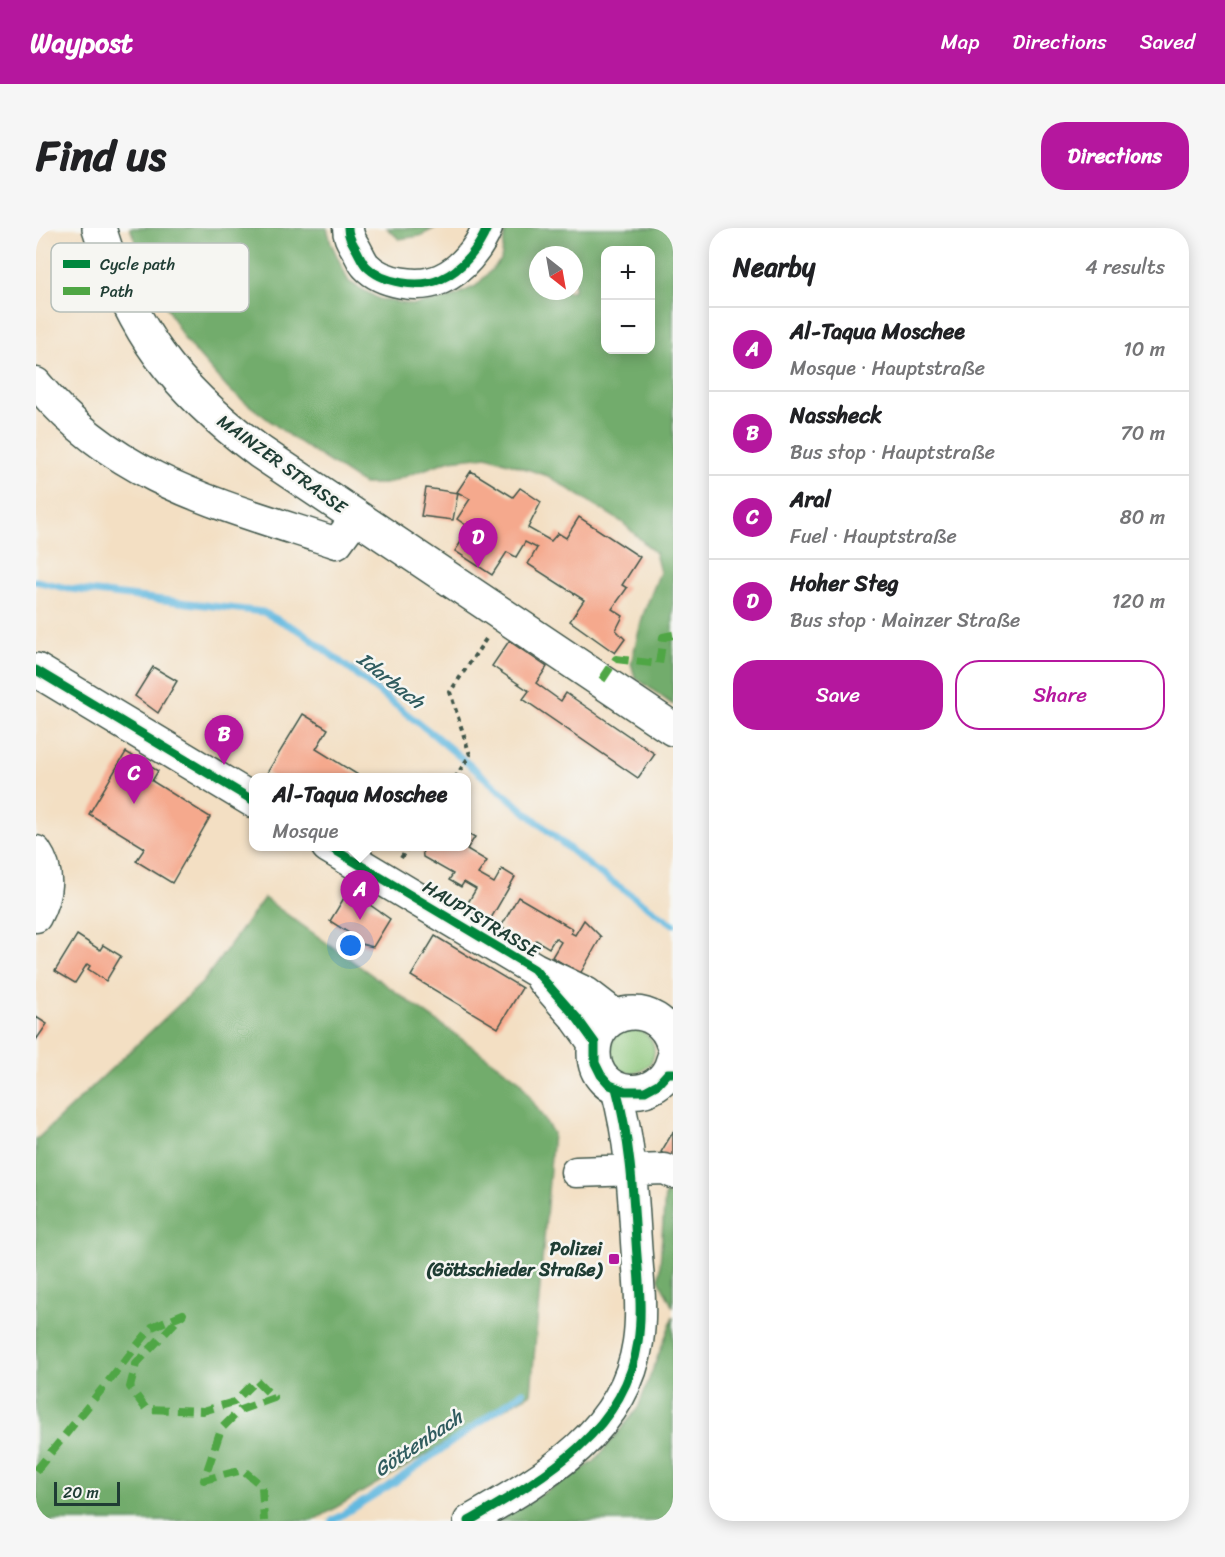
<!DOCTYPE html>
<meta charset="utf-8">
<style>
body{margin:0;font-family:Sriracha,sans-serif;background:#f6f6f6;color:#202124}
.controls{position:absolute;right:18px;top:18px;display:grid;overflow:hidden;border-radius:12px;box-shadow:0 3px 15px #0003}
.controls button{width:54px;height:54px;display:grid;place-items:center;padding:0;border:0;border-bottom:2px solid #e0e0e0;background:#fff;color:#202124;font:30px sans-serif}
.compass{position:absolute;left:493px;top:18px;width:54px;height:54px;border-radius:50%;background:#fff;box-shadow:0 3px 15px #0003;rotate:149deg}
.scale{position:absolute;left:18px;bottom:15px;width:66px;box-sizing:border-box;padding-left:6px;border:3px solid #1f3d34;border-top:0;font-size:16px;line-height:21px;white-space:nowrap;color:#1f3d34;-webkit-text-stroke:4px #f6f6f2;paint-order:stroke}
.you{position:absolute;left:315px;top:718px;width:21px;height:21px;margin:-15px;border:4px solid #fff;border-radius:50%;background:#1a73e8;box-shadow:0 0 0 9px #1a73e833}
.badge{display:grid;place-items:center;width:39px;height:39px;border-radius:50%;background:#b5179e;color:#fff;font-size:20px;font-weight:700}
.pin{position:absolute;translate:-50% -50px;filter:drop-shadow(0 2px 3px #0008)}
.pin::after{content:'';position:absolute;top:32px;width:21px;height:18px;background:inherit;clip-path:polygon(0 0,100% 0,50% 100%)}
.popup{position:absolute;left:213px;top:545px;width:222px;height:78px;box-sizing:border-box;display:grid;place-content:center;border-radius:12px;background:#fff;filter:drop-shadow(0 2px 4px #0005);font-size:20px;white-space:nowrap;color:#757577}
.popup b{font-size:22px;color:#202124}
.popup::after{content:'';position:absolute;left:50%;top:100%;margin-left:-12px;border:12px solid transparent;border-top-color:#fff}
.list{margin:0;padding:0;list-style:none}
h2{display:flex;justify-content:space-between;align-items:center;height:78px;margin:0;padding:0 24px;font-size:26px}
h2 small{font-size:20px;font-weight:400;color:#757577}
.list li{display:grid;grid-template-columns:39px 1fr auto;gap:18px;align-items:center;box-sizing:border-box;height:84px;padding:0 24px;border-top:2px solid #e0e0e0}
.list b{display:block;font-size:22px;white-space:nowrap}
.list p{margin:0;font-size:20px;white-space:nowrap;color:#757577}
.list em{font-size:20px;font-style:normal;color:#757577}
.actions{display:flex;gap:12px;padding:18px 24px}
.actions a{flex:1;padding:14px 0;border:2px solid #b5179e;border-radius:24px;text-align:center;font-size:21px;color:#b5179e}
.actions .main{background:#b5179e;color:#fff}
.map{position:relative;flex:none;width:637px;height:1293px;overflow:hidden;border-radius:24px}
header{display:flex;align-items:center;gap:36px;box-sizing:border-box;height:84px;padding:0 30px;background:#b5179e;color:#fff}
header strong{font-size:28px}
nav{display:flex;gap:33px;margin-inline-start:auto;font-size:21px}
.intro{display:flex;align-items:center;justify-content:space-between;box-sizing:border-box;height:144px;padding:0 36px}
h1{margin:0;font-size:42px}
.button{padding:15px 27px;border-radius:24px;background:#b5179e;color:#fff;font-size:21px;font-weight:700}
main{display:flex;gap:36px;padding:0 36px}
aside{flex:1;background:#fff;border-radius:24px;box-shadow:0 3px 15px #0003}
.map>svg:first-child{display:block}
</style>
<header>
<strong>Waypost</strong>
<nav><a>Map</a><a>Directions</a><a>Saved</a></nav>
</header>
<div class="intro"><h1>Find us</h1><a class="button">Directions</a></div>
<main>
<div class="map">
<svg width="637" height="1293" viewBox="0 0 637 1293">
<rect width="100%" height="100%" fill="#f6f6f2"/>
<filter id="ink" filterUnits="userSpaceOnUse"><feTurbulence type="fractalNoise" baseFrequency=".0167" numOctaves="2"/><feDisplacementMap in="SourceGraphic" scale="12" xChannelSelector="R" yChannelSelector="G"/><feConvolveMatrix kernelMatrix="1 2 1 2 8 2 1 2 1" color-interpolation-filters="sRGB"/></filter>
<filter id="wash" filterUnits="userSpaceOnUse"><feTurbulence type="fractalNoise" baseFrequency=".008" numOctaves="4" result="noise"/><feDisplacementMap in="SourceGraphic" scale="24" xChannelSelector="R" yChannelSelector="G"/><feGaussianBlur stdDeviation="1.35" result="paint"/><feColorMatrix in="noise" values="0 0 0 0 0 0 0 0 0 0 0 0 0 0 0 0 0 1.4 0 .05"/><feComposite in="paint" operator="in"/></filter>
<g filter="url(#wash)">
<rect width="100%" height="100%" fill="#f3dfc3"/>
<path fill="#8dc77c" stroke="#568258" stroke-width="1.5" d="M574 823a22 22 0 1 1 44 0a22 22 0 1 1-44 0Z"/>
<path fill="#72ac6c" stroke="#487450" stroke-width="1.5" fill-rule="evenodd" d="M94 0H291L295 15 313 54 343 71 378 77 414 70 440 58 465 32 470 0H637V477L599 449 595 435 607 387 624 344 619 325 586 294 512 248 451 228 414 232 349 256H327L255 209 192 161 149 112 116 54ZM614 22V122H570V22ZM502 27H538V63H502Z
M351 0H399L384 8 363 11Z
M228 670 483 852 517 905 495 1165 277 1293H0V912L167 754Z
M629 965 637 970V1080L623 1051Z
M637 1089V1293H462L558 1234 602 1180Z"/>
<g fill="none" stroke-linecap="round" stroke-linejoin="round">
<path stroke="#63b9e0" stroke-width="7" d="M0 353 35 361 227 384 266 404 398 507 555 639 637 696
M296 1293 359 1254 487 1164"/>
</g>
<g id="blocks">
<path fill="#f5a98d" d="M435 243 477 269 484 260 505 274 492 300 515 313 522 305 530 310 543 289 604 329 586 357 591 360 576 381 587 388 580 402 589 411 579 425 534 393 548 372 492 336 501 320 489 314 480 329 471 324 456 347 419 323 434 300 421 291 434 271 421 264Z
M390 260 422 265 417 292 385 288Z
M473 413 511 439 500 455 525 473 530 465 619 526 602 550 487 471 493 463 456 438Z
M117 439 141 453 122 485 99 468Z
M267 486 292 501 280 521 327 550H238L231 545Z
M90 524 122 543 116 553 174 589 136 655 100 633 109 620 53 586Z
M430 604 439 609 431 621 451 633 442 646 458 655 466 641 479 649 454 692 430 678 440 661 428 654 425 659 413 652 417 646 387 629 386 618H430Z
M311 665 323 672 324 670 354 691 337 719 325 716 321 710 294 693Z
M482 669 537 701 535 705 539 707 548 692 565 709 544 746 516 729 525 714 519 710 513 720 500 712 497 718 465 699Z
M41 707 64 722 67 717 85 728 70 753 52 741 54 738 51 736 39 755 19 743Z
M399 708 486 760 462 800 375 748Z
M0 789 11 796 0 812Z
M637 904V932L625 924Z"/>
</g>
</g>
<g filter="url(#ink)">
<use href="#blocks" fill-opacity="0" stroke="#3f5549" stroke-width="1.5"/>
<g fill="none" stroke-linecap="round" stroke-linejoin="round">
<g stroke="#3f5549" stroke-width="33">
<path id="minor" d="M312 0C312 9 316 14 320 21 323 26 326 34 330 38 346 55 383 61 405 51 426 42 443 20 451 0
M0 155C80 253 186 277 301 315L320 289
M0 623C15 645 12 666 0 689
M540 944 629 941 637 945
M433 1293C505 1251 589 1205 602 1114 607 1081 602 1046 600 1014 597 961 594 911 580 860"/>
</g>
<g stroke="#3f5549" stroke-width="36">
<path id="major" d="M63 0C95 103 138 160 224 224L637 501
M0 442 218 573
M292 618 498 741 550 766 580 789
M507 751 541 790 559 815
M637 816C624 770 558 777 558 825 558 872 625 878 637 832"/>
</g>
<path stroke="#3f5549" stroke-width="4" stroke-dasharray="4.5 4.5" stroke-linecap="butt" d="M419 550 434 527 414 464 452 408
M365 630 373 618"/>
<use href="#minor" stroke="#fff" stroke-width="30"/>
<use href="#major" stroke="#fff" stroke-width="33"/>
<path stroke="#4fa644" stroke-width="8" stroke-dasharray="15 8" stroke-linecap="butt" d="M566 452 580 431 623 436 627 409 637 407
M0 1243 116 1099 147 1086 100 1136 94 1159 110 1181 167 1183 198 1174 220 1152 238 1170 204 1182 185 1201 168 1252 207 1242 226 1258 228 1293"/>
<g stroke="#f6f6f2" stroke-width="13">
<path id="cycleway" d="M312 0C312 9 316 14 320 21 323 26 326 34 330 38 346 55 383 61 405 51 426 42 443 20 451 0
M0 442 218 573
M292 618 498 741 541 790 559 815V835L565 847 574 857 589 863H609L622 856 632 845H637
M433 1293C505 1251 589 1205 602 1114 607 1081 602 1046 600 1014 597 961 594 911 580 860"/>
</g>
<use href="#cycleway" stroke="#00873e" stroke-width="9"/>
</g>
</g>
<rect fill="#b5179e" stroke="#f6f6f2" stroke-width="2" x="572" y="1025" width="12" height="12" rx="3"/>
<g text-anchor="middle" stroke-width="5" stroke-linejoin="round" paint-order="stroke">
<g font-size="18" fill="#1f3d34" stroke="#f6f6f2">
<text transform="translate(246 236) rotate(36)" y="6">MAINZER STRASSE</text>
<text transform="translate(445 691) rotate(31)" y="6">HAUPTSTRASSE</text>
</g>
<g font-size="18" font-weight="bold" fill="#1f3d34" stroke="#f6f6f2" text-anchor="end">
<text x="566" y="1027">Polizei<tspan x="566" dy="21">(Göttschieder Straße)</tspan></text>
</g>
<g font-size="20" font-style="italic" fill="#305c5f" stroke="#f6f6f2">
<text transform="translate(355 452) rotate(38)" y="7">Idarbach</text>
<text transform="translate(382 1215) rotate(-34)" y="7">Göttenbach</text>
</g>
</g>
<rect x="15" y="15" width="198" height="69" rx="9" fill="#f6f6f2" stroke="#b6beb9" stroke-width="1.5"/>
<rect x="27" y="32" width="27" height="8" fill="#00873e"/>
<rect x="27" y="59" width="27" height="8" fill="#4fa644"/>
<g font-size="16" fill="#1f3d34">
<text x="64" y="42">Cycle path</text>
<text x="64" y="69">Path</text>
</g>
</svg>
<div class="controls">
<button>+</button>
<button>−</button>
</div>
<svg class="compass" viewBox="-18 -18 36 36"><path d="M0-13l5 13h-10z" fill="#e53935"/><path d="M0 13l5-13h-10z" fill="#757577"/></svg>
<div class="scale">20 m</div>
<div class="you"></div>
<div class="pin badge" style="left:324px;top:692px">A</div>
<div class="popup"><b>Al-Taqua Moschee</b>Mosque</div>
<div class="pin badge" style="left:188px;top:537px">B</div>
<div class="pin badge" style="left:98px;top:576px">C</div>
<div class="pin badge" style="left:442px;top:340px">D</div>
</div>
<aside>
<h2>Nearby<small>4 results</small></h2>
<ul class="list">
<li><span class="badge">A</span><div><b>Al-Taqua Moschee</b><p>Mosque · Hauptstraße</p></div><em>10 m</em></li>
<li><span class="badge">B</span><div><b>Nassheck</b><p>Bus stop · Hauptstraße</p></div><em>70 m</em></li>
<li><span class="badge">C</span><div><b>Aral</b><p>Fuel · Hauptstraße</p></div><em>80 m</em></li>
<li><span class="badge">D</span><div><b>Hoher Steg</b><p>Bus stop · Mainzer Straße</p></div><em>120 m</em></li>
</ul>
<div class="actions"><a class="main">Save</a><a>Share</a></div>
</aside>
</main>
